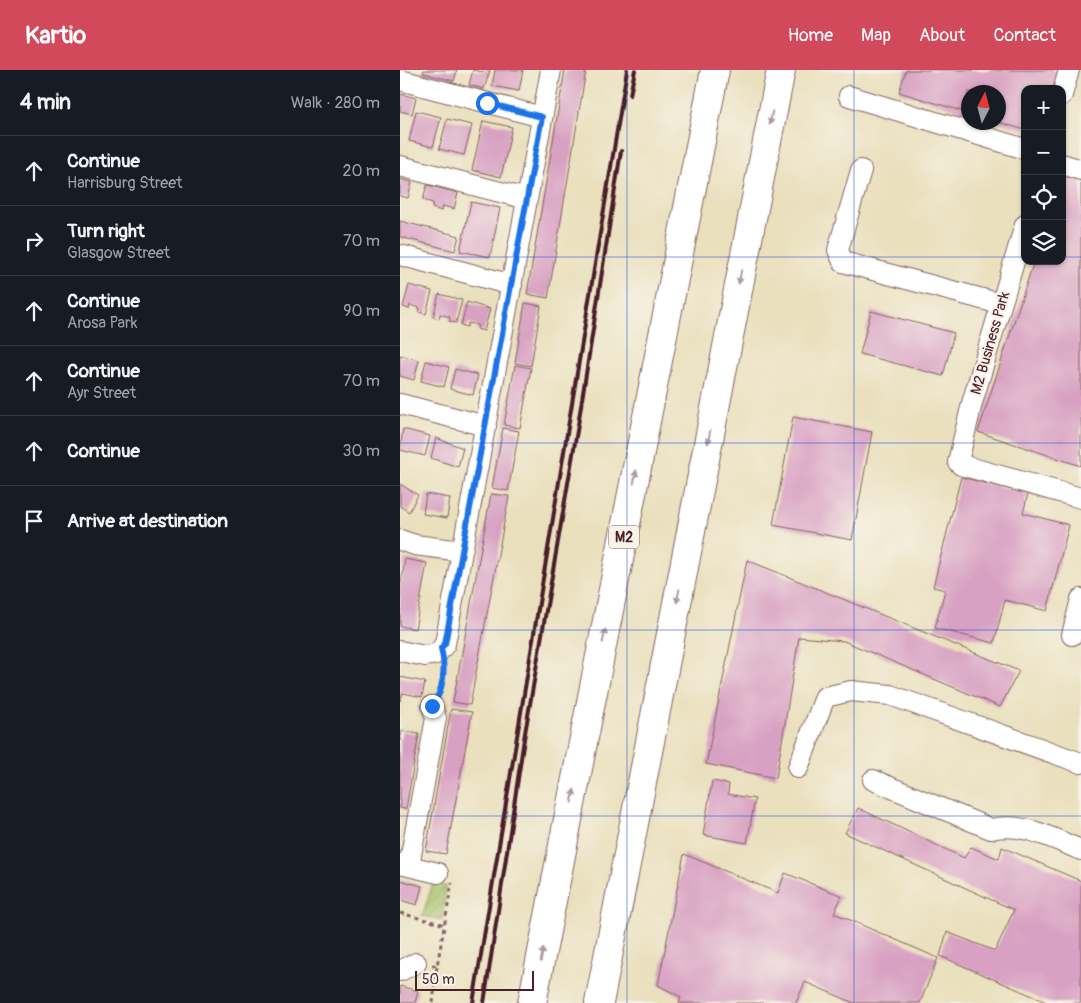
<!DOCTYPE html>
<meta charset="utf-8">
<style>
body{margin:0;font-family:Pangolin,sans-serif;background:#242831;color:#f1f3f6}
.controls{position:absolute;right:15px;top:15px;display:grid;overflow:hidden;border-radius:10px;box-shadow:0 1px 4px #0004}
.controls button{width:45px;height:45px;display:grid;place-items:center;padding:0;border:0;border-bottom:1px solid #363941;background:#171b24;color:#f1f3f6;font:25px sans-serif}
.compass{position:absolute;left:561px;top:15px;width:45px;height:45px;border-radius:50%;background:#171b24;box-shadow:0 1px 4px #0004;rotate:6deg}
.scale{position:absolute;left:15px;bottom:12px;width:119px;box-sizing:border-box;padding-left:5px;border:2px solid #4a1f2b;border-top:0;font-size:14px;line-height:18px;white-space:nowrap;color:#4a1f2b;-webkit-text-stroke:4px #f7f3e8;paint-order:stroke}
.stop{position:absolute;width:15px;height:15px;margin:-11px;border:4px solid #1a73e8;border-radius:50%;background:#fff}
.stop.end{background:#1a73e8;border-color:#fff;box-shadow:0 1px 5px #0008}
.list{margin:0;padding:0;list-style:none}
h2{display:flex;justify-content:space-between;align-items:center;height:65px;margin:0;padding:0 20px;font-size:21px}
h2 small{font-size:16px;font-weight:400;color:#9ea1a6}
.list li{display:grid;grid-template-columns:32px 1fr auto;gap:15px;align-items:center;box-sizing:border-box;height:70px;padding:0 20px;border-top:1px solid #363941}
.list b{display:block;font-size:19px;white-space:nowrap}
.list p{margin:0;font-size:16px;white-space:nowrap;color:#9ea1a6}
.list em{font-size:16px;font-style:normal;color:#9ea1a6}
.icon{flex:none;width:28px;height:28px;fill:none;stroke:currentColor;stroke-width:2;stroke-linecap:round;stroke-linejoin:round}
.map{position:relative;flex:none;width:681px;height:933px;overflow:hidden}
header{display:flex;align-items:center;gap:30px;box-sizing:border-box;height:70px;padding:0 25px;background:#d1495b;color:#fff}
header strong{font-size:24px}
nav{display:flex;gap:28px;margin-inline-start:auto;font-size:18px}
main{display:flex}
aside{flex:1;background:#171b24}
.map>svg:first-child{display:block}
</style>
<header>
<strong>Kartio</strong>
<nav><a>Home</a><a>Map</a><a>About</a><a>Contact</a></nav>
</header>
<main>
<aside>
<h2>4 min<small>Walk · 280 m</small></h2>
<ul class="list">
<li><svg class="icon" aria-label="ahead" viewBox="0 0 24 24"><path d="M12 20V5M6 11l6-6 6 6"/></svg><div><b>Continue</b><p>Harrisburg Street</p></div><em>20 m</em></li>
<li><svg class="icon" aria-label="right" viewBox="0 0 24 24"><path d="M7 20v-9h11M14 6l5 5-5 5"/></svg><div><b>Turn right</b><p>Glasgow Street</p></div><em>70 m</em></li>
<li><svg class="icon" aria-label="ahead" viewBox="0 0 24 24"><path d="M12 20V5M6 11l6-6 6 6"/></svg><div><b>Continue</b><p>Arosa Park</p></div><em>90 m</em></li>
<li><svg class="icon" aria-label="ahead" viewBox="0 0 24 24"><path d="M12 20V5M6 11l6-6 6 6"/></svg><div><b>Continue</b><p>Ayr Street</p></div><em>70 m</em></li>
<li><svg class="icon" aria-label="ahead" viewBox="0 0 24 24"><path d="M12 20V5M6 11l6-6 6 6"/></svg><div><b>Continue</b></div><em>30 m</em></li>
<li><svg class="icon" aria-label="arrive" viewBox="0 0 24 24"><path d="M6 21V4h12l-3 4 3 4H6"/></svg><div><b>Arrive at destination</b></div></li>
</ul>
</aside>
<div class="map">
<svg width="681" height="933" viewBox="0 0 681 933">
<defs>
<pattern id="garden-furrows" width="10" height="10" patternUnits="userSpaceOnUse" patternTransform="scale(1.25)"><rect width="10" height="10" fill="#a6c167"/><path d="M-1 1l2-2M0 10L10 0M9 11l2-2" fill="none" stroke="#90a55a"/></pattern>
</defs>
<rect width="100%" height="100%" fill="#f7f3e8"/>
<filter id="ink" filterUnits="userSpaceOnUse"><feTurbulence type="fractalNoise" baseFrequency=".02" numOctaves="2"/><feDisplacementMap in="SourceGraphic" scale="10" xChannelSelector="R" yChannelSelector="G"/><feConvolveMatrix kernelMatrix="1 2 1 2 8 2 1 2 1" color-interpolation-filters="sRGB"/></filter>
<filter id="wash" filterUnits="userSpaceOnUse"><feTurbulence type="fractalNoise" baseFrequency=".0096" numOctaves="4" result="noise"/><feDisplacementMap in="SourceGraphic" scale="20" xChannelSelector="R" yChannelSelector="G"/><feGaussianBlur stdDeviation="1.12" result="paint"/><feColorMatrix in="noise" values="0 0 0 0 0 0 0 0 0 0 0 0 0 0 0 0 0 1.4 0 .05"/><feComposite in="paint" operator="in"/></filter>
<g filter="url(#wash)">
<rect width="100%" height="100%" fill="#eae0be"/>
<path fill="url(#garden-furrows)" stroke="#787049" d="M33 813 46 816 42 850 22 846Z"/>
<g id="blocks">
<path fill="#d8a0c2" d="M24 0H57L54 11 23 3Z
M73 0 84 2V0H90L84 19 69 15Z
M95 0H123L119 21 92 16Z
M165 0H186L148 228 127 224Z
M506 0H659L653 19H625V60L598 52V22H568V43L499 22Z
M0 24 16 28 12 44 0 41Z
M16 41 41 47 33 77 9 71Z
M47 49 72 55 64 85 39 79Z
M83 51 112 57 101 107 72 100Z
M663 103 681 109V396L578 362 634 191H662Z
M0 109 12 112 8 128 0 126Z
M27 115 58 123 54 139 43 136 42 141 32 138 33 133 23 130Z
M71 132 100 138 90 187 60 181Z
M0 151 59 166 55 181 0 167Z
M9 215 32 221 26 244 19 242 20 238 10 235 9 239 3 237Z
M39 224 62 230 56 253 49 251 50 247 40 244 39 249 33 247Z
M67 232 90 239 84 261 77 259 78 256 74 254 68 253 67 257 61 255Z
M125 233 141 236 131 296 115 293Z
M471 241 554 263 543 306 460 284Z
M0 285 19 290 14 310 0 306Z
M26 291 49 297 44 317 21 311Z
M115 295 131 298 120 358 104 355Z
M55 299 78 305 73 325 50 319Z
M393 347 472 362 452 470 373 455Z
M103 358 119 361 108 421 92 418Z
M3 359 30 366 25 386 0 380Z
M36 368 63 378 58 397 31 388Z
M561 407 628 424 623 443 669 455 647 541 605 530 594 573 535 558 545 520 533 517Z
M0 414 18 425 9 442 0 436Z
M26 424 50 428 47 448 23 444Z
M91 424 109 426 70 635 53 632Z
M5 489 27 493 15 559 0 556V518Z
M347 490 619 601 600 637 444 571 399 567 376 708 306 694Z
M0 607 25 612 22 627 3 623 0 631Z
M51 639 72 642 46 784 26 781Z
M2 661 19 664 6 739 0 738V674Z
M312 711 329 714 328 724 355 729 347 773 303 765Z
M458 738 564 788 571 777 599 789 602 777 681 811V933H649L540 886 547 862 595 881 614 840 445 763Z
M284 784 378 823 385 803 442 826 434 843 538 888 520 933H454L405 912 396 933H279L281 927 258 915Z
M0 810 22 816 17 835 0 830Z
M0 916 18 921 15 933H0Z"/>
</g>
</g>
<g filter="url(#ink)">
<use href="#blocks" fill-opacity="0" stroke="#82635e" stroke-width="1"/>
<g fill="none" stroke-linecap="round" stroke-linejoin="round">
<g stroke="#82635e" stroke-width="22">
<path id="minor" d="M0 10 142 47
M662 25 669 0
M449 26 625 79
M662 94 681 100
M0 96 127 129
M461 100 438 180 443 192 601 234
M625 155 572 333 558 392 561 395 681 428
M0 185 112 215
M0 334 86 356
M0 470 15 475 61 481
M672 565 681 529
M0 581 25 586 37 584 45 574 151 0
M398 698 425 627 451 621 490 625 681 693
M473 710 591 759C624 752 651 768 681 780
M0 794 38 803
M9 796 36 648 32 636
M0 901 16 893"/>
</g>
<g stroke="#82635e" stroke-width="30">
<path id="highway" d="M132 933 315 0
M199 933 381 0"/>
</g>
<path stroke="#82635e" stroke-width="3" stroke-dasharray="4 4" stroke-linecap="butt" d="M40 623 43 599
M0 843 45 855
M32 895 37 896 52 813
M33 933 37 896"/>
<use href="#minor" stroke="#fff" stroke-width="20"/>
<use href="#highway" stroke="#fff" stroke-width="28"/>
<path stroke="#4a1f2b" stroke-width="4" d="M230 25 235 0
M73 933 227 0
M84 933 124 669 178 355 221 81"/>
</g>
<defs><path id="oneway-solid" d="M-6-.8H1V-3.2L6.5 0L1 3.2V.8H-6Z" transform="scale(1.25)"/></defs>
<g fill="#ae9aa0">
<use href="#oneway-solid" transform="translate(371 48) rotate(101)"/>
<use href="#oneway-solid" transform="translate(340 207) rotate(101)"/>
<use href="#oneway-solid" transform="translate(309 367) rotate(101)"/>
<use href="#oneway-solid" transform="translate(235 407) rotate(-79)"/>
<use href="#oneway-solid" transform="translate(278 526) rotate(101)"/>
<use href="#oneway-solid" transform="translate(204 566) rotate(-79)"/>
<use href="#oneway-solid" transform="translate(173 726) rotate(-79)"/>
<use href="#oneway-solid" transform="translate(142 885) rotate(-79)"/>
</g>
</g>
<g fill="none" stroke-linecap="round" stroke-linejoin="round" filter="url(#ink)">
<path stroke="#1a73e8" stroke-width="6" d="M32 636C44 620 46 598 41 578L45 574 142 47 87 33"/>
</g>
<path fill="none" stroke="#1d4ed8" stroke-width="1" stroke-opacity="0.55" d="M227 0V933M454 0V933M0 187H625M662 187H681M0 373H681M0 560H681M0 746H681"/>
<g text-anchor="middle" stroke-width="4.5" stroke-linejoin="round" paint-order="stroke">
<rect fill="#f7f3e8" stroke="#7e5f64" stroke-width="1" x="209" y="455.5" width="30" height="23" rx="4"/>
<g font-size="14" font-weight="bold" fill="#4a1f2b">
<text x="224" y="472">M2</text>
</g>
<g font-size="15" fill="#4a1f2b" stroke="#f7f3e8">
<text transform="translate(590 273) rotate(-74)" y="5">M2 Business Park</text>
</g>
</g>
</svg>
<div class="controls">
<button>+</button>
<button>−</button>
<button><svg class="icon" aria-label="locate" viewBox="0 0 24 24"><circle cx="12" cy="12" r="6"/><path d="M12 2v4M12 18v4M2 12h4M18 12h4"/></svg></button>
<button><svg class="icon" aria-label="layers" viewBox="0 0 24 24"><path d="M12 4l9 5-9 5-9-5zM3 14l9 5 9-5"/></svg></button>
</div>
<svg class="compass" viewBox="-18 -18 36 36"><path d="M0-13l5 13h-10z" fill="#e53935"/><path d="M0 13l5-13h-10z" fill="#9ea1a6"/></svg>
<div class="scale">50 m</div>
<div class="stop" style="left:87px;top:33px"></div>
<div class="stop end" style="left:32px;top:636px"></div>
</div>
</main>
